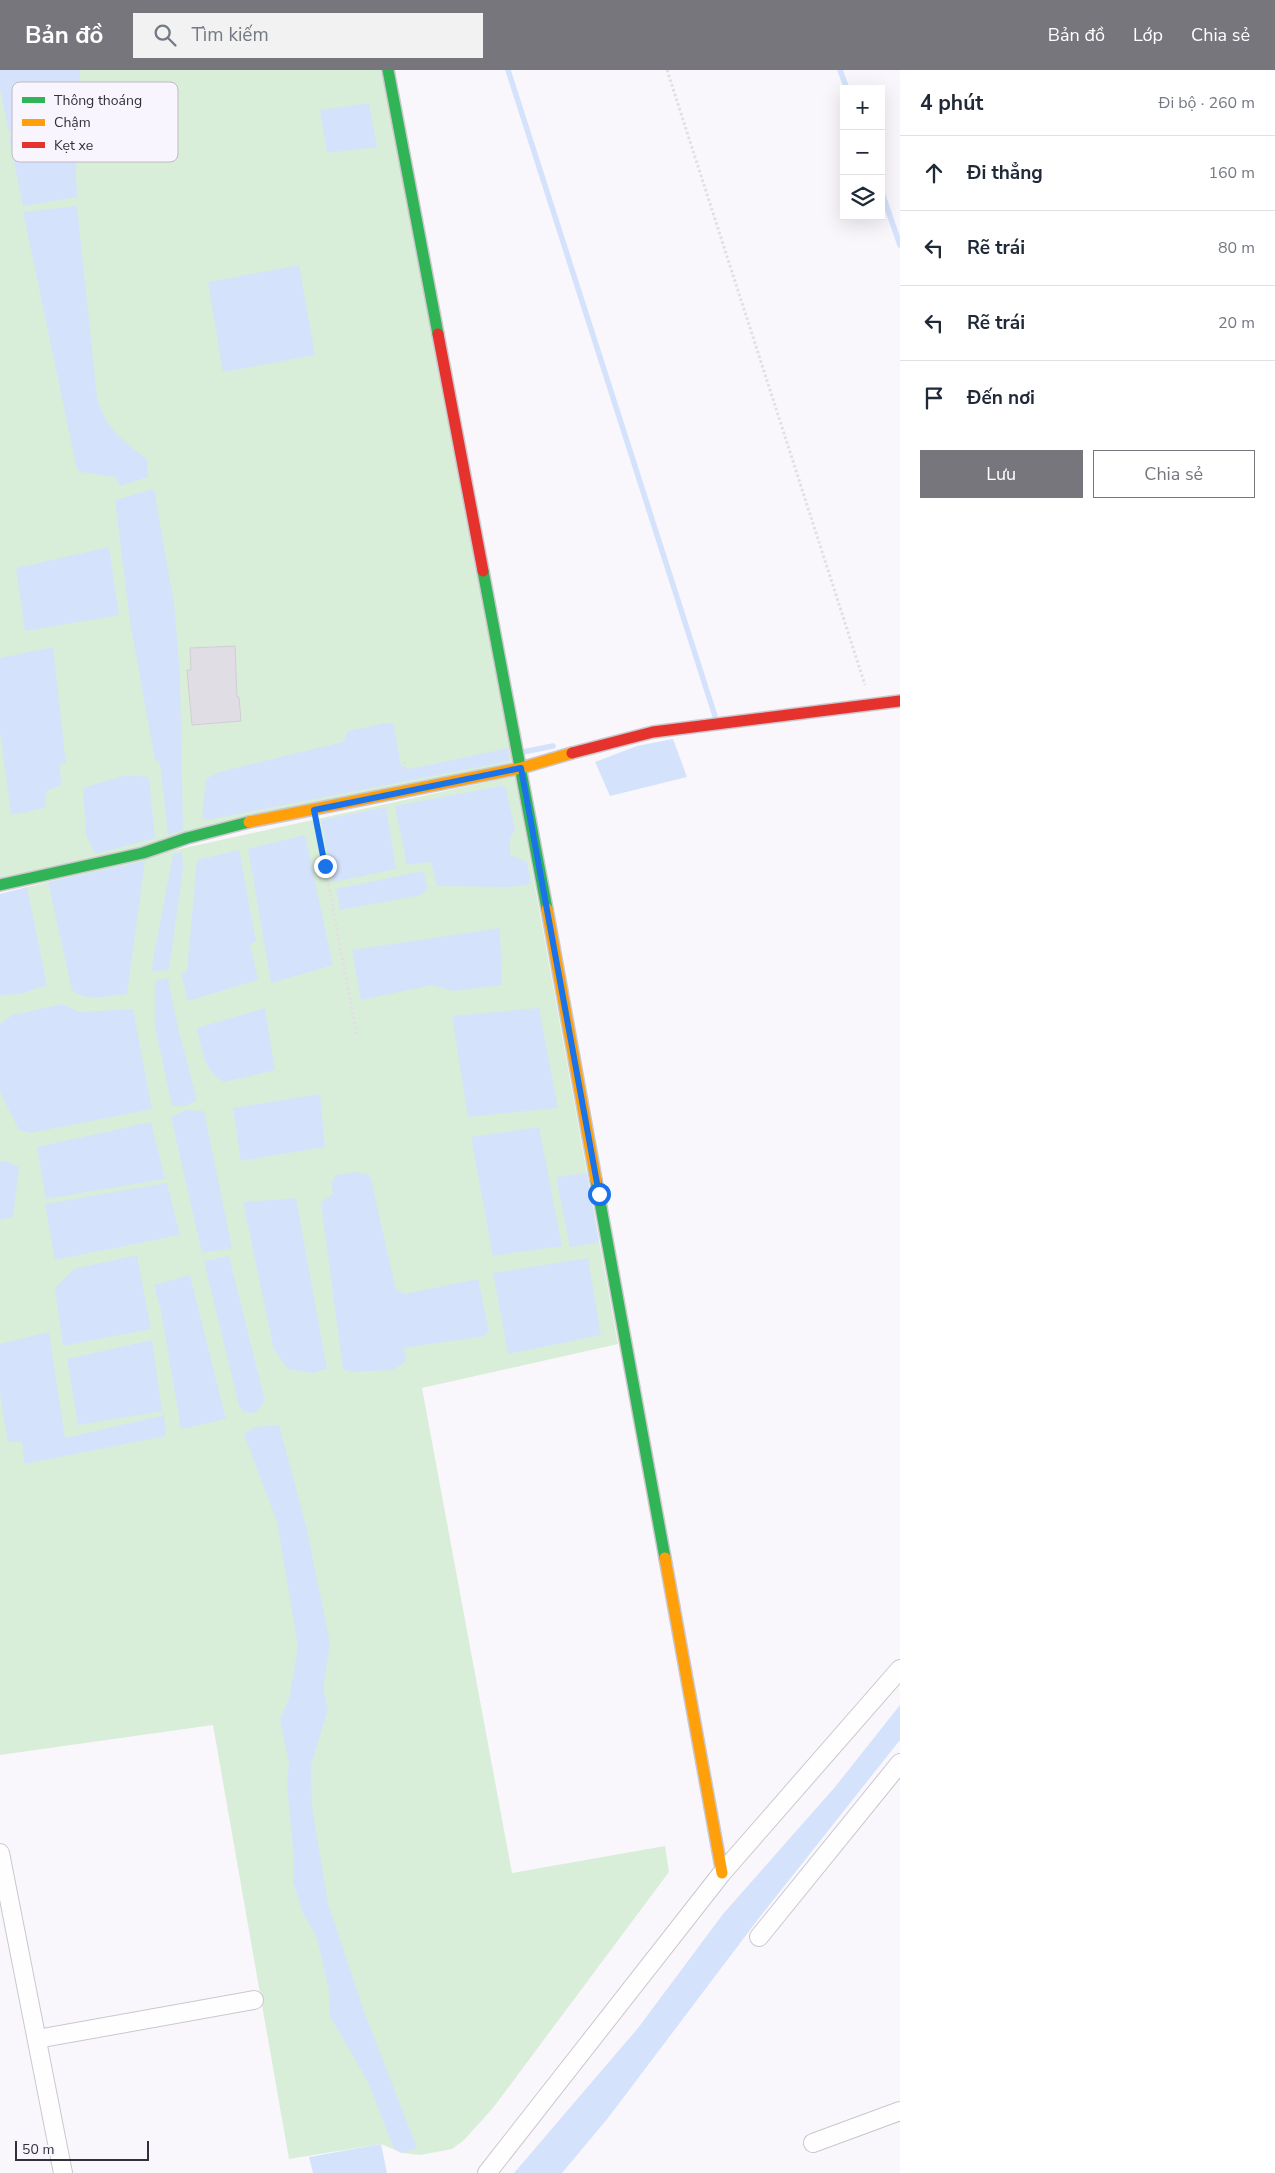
<!DOCTYPE html>
<html lang="vi">
<meta charset="utf-8">
<style>
body{margin:0;font-family:"Nunito Sans",sans-serif;background:#f2f2f3;color:#1f2937}
.controls{position:absolute;right:15px;top:15px;display:grid;overflow:hidden;border-radius:0px;box-shadow:0 5px 20px #0002}
.controls button{width:45px;height:45px;display:grid;place-items:center;padding:0;border:0;border-bottom:1px solid #e0e1e3;background:#fff;color:#1f2937;font:25px sans-serif}
.scale{position:absolute;left:15px;bottom:12px;width:134px;box-sizing:border-box;padding-left:5px;border:2px solid #333039;border-top:0;font-size:14px;line-height:18px;white-space:nowrap;color:#333039;-webkit-text-stroke:4px #f8f5fe;paint-order:stroke}
.stop{position:absolute;width:15px;height:15px;margin:-11px;border:4px solid #1a73e8;border-radius:50%;background:#fff}
.stop.end{background:#1a73e8;border-color:#fff;box-shadow:0 1px 5px #0008}
.list{margin:0;padding:0;list-style:none}
h2{display:flex;justify-content:space-between;align-items:center;height:65px;margin:0;padding:0 20px;font-size:21px}
h2 small{font-size:16px;font-weight:400;color:#747a83}
.list li{display:grid;grid-template-columns:32px 1fr auto;gap:15px;align-items:center;box-sizing:border-box;height:75px;padding:0 20px;border-top:1px solid #e0e1e3}
.list b{display:block;font-size:19px;white-space:nowrap}
.list em{font-size:16px;font-style:normal;color:#747a83}
.actions{display:flex;gap:10px;padding:15px 20px}
.actions a{flex:1;padding:11px 0;border:1px solid #78767d;border-radius:0px;text-align:center;font-size:18px;color:#78767d}
.actions .main{background:#78767d;color:#fff}
.icon{flex:none;width:28px;height:28px;fill:none;stroke:currentColor;stroke-width:2;stroke-linecap:round;stroke-linejoin:round}
.map{position:relative;flex:none;width:900px;height:2103px;overflow:hidden}
header{display:flex;align-items:center;gap:30px;box-sizing:border-box;height:70px;padding:0 25px;background:#78767d;color:#fff}
header strong{font-size:24px}
nav{display:flex;gap:28px;margin-inline-start:auto;font-size:18px}
.search{width:350px;height:45px;background:#f2f2f3;display:flex;align-items:center;gap:12px;box-sizing:border-box;padding:0 18px;border-radius:0px;color:#747a83;font-size:19px}
main{display:flex}
aside{flex:1;background:#fff}
.map>svg:first-child{display:block}
</style>
<header>
<strong>Bản đồ</strong>
<div class="search"><svg class="icon" aria-label="search" viewBox="0 0 24 24"><circle cx="10" cy="10" r="6"/><path d="M15 15l6 6"/></svg>Tìm kiếm</div>
<nav><a>Bản đồ</a><a>Lớp</a><a>Chia sẻ</a></nav>
</header>
<main>
<div class="map">
<svg width="900" height="2103" viewBox="0 0 900 2103">
<rect width="100%" height="100%" fill="#f9f7fc"/>
<path fill="#d9eed8" d="M0 0H382L513 693 0 809Z
M515 706 618 1274 422 1318 512 1803 665 1776 669 1802 493 2038 464 2070 452 2079 420 2085 402 2083 381 2074 289 2089 213 1655 0 1685V824L175 780Z"/>
<path fill="#d4e3fb" d="M0 0H80L81 51 9 62 0 19Z
M369 33 377 77 327 83 320 40Z
M82 56 76 99 77 127 23 136 9 67Z
M77 136 97 327C105 358 122 370 147 389L148 407 120 416 116 407 79 402 76 395 23 142Z
M299 195 315 285 223 302 208 212Z
M154 419 174 533 180 604 183 760 168 765 160 694 155 690 130 552 115 430Z
M109 477 119 545 25 561 16 498Z
M53 577 66 694H60L61 715 45 722V738L11 745 0 661V588Z
M387 653 394 654 401 696 410 699 508 678 510 691 207 750 202 748 206 709 219 702 343 672 348 661Z
M673 669 687 707 610 726 595 692 637 676Z
M126 705 149 707 155 768 95 784 86 765 83 718Z
M505 715 515 759 510 770V785L527 792 531 814 509 817 437 816 431 792 407 795 395 736Z
M386 737 396 799 333 812 321 750Z
M305 765 333 895 271 913 248 779Z
M239 780 256 871 250 874 258 910 188 931 181 903 187 901 197 790Z
M182 782 183 799 169 900 151 901 173 784Z
M145 791 127 924C111 925 84 933 72 920L48 812Z
M423 801 428 818 421 825 340 840 336 819Z
M27 817 47 915 20 924 0 925V824Z
M500 858 502 915 453 921 432 915 361 930 352 880Z
M168 908 178 958 197 1030 186 1036H172L155 957V911Z
M62 934 79 942 133 939 152 1039 30 1063 19 1060 0 1022V954L12 945Z
M265 938 275 1000 224 1012C203 1001 202 978 197 958Z
M539 938 558 1038 468 1047 452 946Z
M320 1024 325 1077 241 1091 233 1038Z
M186 1040 204 1041 232 1178 202 1183 171 1047Z
M151 1052 165 1109 46 1129 37 1077Z
M539 1057 562 1176 493 1186 471 1067Z
M6 1091 19 1097 13 1147 0 1150V1092Z
M354 1102 370 1105 396 1220 405 1224 478 1209 489 1261 485 1266 404 1278 406 1291 393 1300 351 1302 343 1299 321 1133 333 1123 331 1113 336 1105Z
M587 1103 599 1173 570 1177 556 1107Z
M167 1113 180 1165 55 1190 45 1134Z
M296 1128 327 1299 310 1303 288 1299 274 1280 243 1132Z
M137 1185 151 1259 63 1276 55 1218 74 1199Z
M229 1186 265 1331 255 1343 243 1342 239 1336 204 1191Z
M588 1188 601 1265 508 1284 493 1203Z
M190 1205 226 1349 181 1359 161 1241 154 1215Z
M49 1262 65 1368 164 1345 166 1366 24 1394 22 1372H8L0 1324V1274Z
M152 1270 162 1341 78 1355 67 1289Z
M279 1355 306 1455 330 1573 323 1618 328 1639 311 1696 312 1737 328 1833 365 1944 417 2078 402 2083 394 2079 368 2012 330 1946 329 1921 317 1868 303 1843 293 1812V1780L287 1714 289 1693 280 1650 289 1628 298 1576 277 1452 244 1364 255 1357Z
M900 1635V1670L759 1848 608 2048 562 2103H514L638 1958 723 1844 835 1717Z
M381 2074 387 2103H313L309 2087Z"/>
<g fill="none" stroke-linecap="round" stroke-linejoin="round">
<path stroke="#d4e3fb" stroke-width="5.5" d="M508 0 715 646
M840 0 847 19
M881 120 900 175
M523 682 553 676"/>
</g>
<path fill="#e0dde4" stroke="#d1ced6" d="M235 576 237 627H239L241 651 192 655 187 600H191L190 578Z"/>
<g fill="none" stroke-linecap="round" stroke-linejoin="round">
<g stroke="#cac8ce" stroke-width="20">
<path id="street" d="M0 1783 63 2103
M759 1867 900 1693
M37 1969 254 1930
M813 2073 900 2041
M487 2103 722 1803 900 1599"/>
</g>
<g stroke="#cac8ce" stroke-width="14">
<path id="fast" d="M388 0 438 264
M483 501 547 839
M0 815 143 783 187 768 249 752
M596 1110 665 1488"/>
</g>
<g stroke="#cac8ce" stroke-width="14">
<path id="slow" d="M249 752 521 698 572 683
M547 839 596 1110
M665 1488 722 1803"/>
</g>
<g stroke="#cac8ce" stroke-width="14">
<path id="jam" d="M438 264 483 501
M572 683 653 662 900 631"/>
</g>
<path stroke="#e0e0e2" stroke-width="3" stroke-dasharray="2.5 2.5" stroke-linecap="butt" d="M667 0 865 615
M404 692 405 700
M318 760 357 966"/>
<use href="#street" stroke="#fefeff" stroke-width="18"/>
<use href="#fast" stroke="#30b455" stroke-width="11"/>
<use href="#slow" stroke="#ff9f0a" stroke-width="11"/>
<use href="#jam" stroke="#e5322d" stroke-width="11"/>
</g>
<g fill="none" stroke-linecap="round" stroke-linejoin="round">
<path stroke="#1a73e8" stroke-width="6" d="M325 796 314 740 521 698 599 1124"/>
</g>
<rect x="12" y="12" width="166" height="80" rx="8" fill="#f8f5fe" stroke="#bdbac3" stroke-width="1"/>
<rect x="22" y="27" width="23" height="6" fill="#30b455"/>
<rect x="22" y="49" width="23" height="7" fill="#ff9f0a"/>
<rect x="22" y="72" width="23" height="6" fill="#e5322d"/>
<g font-size="14" fill="#333039">
<text x="54" y="35">Thông thoáng</text>
<text x="54" y="57">Chậm</text>
<text x="54" y="80">Kẹt xe</text>
</g>
</svg>
<div class="controls">
<button>+</button>
<button>−</button>
<button><svg class="icon" aria-label="layers" viewBox="0 0 24 24"><path d="M12 4l9 5-9 5-9-5zM3 14l9 5 9-5"/></svg></button>
</div>
<div class="scale">50 m</div>
<div class="stop" style="left:599px;top:1124px"></div>
<div class="stop end" style="left:325px;top:796px"></div>
</div>
<aside>
<h2>4 phút<small>Đi bộ · 260 m</small></h2>
<ul class="list">
<li><svg class="icon" aria-label="ahead" viewBox="0 0 24 24"><path d="M12 20V5M6 11l6-6 6 6"/></svg><div><b>Đi thẳng</b></div><em>160 m</em></li>
<li><svg class="icon" aria-label="left" viewBox="0 0 24 24"><path d="M17 20v-9H6M10 6l-5 5 5 5"/></svg><div><b>Rẽ trái</b></div><em>80 m</em></li>
<li><svg class="icon" aria-label="left" viewBox="0 0 24 24"><path d="M17 20v-9H6M10 6l-5 5 5 5"/></svg><div><b>Rẽ trái</b></div><em>20 m</em></li>
<li><svg class="icon" aria-label="arrive" viewBox="0 0 24 24"><path d="M6 21V4h12l-3 4 3 4H6"/></svg><div><b>Đến nơi</b></div></li>
</ul>
<div class="actions"><a class="main">Lưu</a><a>Chia sẻ</a></div>
</aside>
</main>
